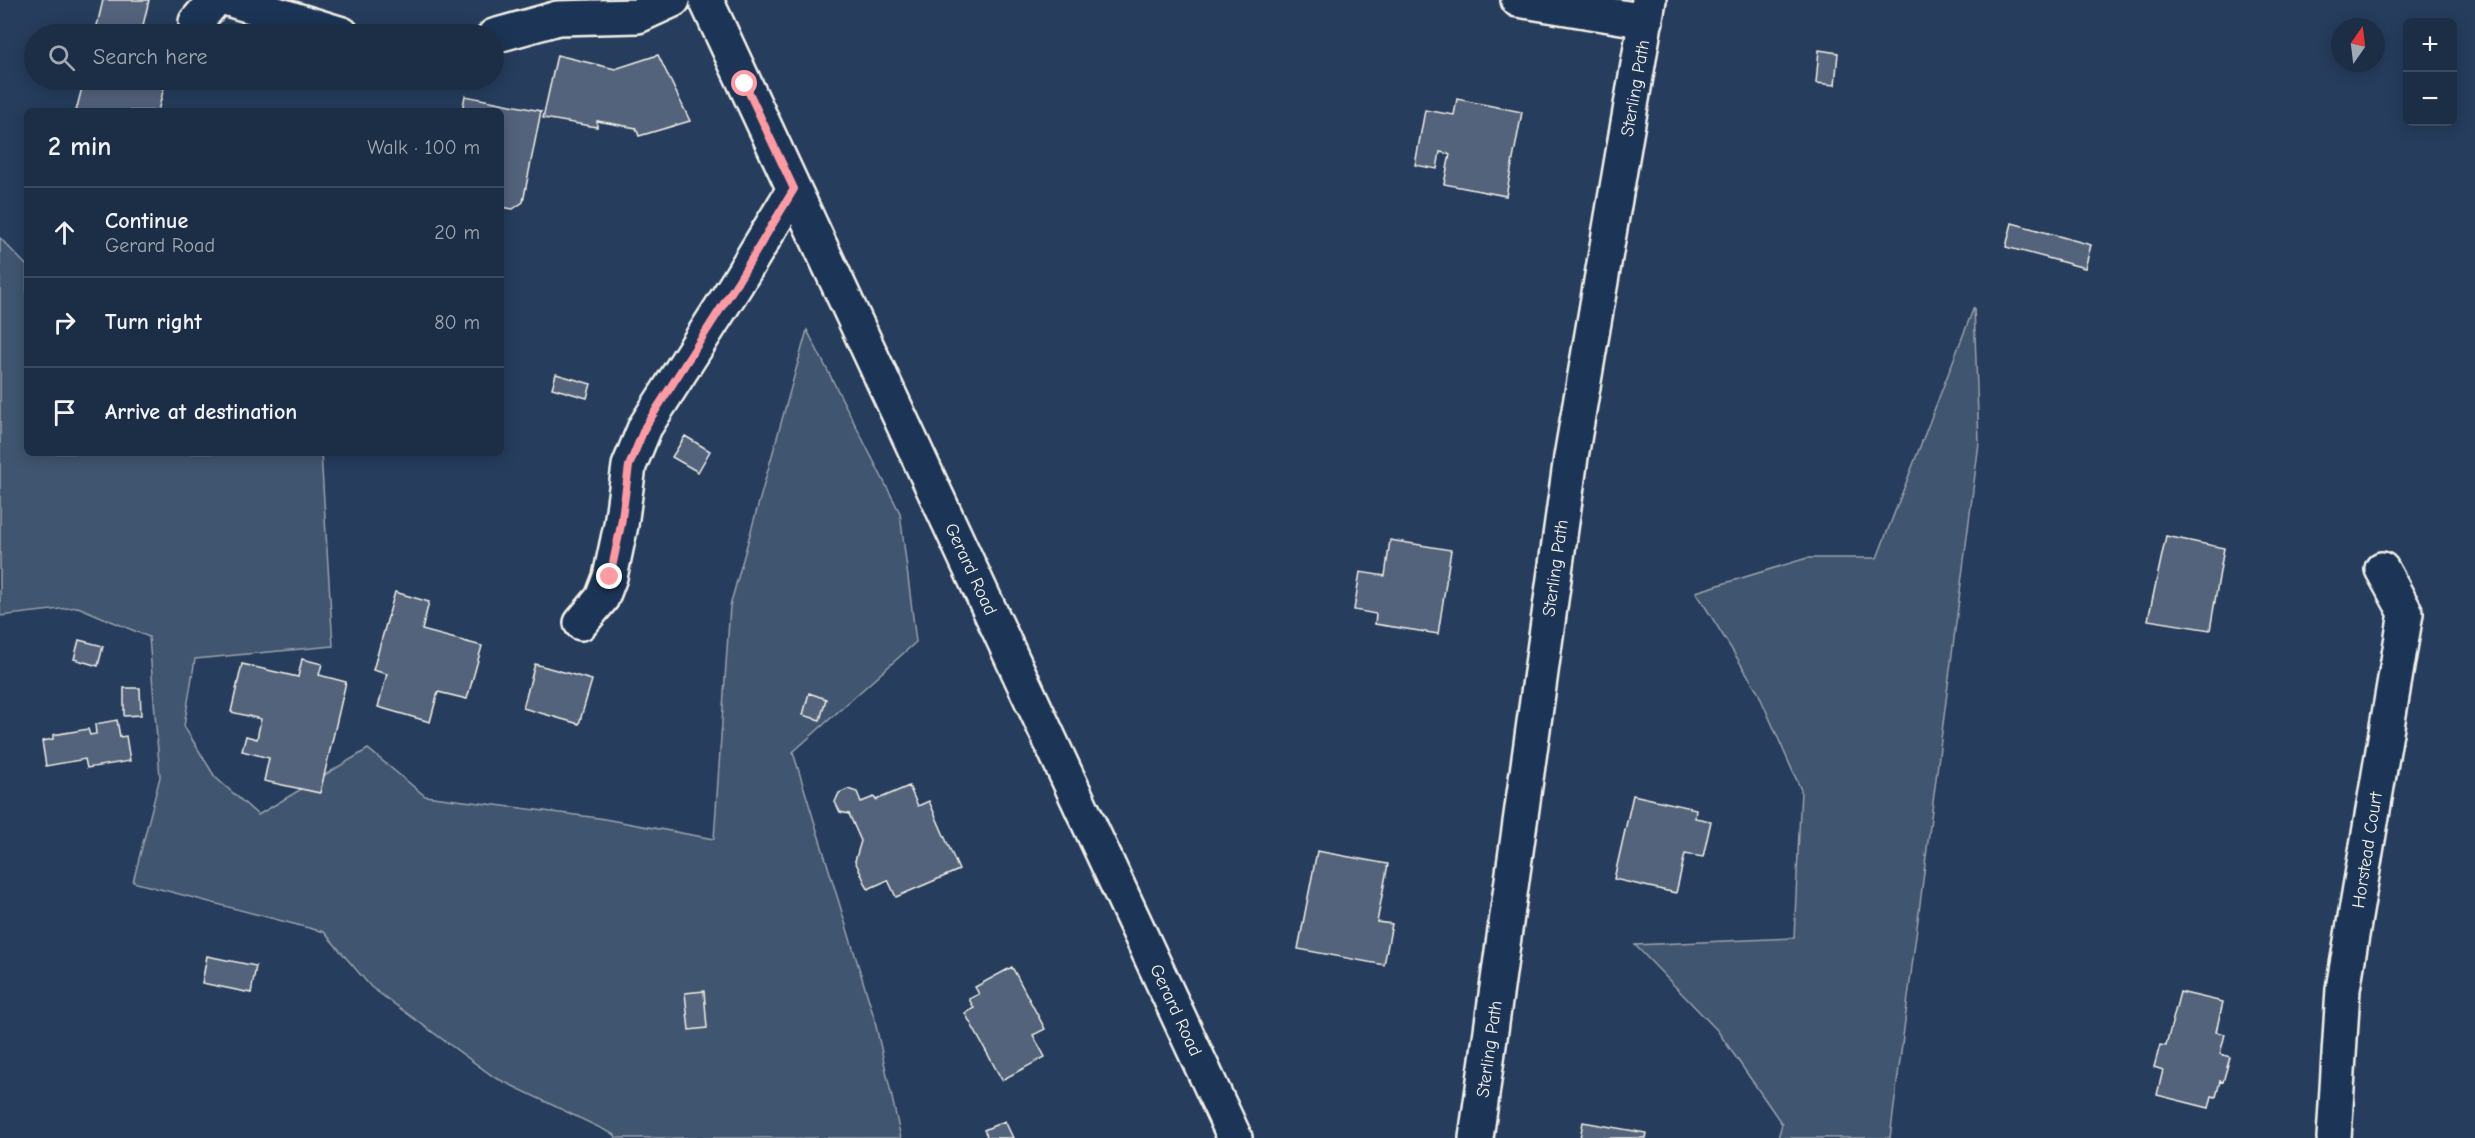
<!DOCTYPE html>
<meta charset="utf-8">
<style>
body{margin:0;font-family:"Comic Neue",sans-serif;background:#293a51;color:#f1f3f6}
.controls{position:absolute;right:18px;top:18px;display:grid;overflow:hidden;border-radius:9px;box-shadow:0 3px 15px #0003}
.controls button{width:54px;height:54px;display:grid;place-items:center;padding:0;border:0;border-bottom:2px solid #3a4a5f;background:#1c2e46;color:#f1f3f6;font:30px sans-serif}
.compass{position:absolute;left:2331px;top:18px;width:54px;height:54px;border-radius:50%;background:#1c2e46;box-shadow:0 3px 15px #0003;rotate:14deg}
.stop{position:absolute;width:18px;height:18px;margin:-14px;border:4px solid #ff9aa2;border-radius:50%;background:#fff}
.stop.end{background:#ff9aa2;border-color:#fff;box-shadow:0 2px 6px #0008}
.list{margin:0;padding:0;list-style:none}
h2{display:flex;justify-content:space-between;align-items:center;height:78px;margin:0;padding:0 24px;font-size:26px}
h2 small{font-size:20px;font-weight:400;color:#a0a8b3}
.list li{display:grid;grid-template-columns:39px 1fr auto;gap:18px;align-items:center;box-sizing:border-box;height:90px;padding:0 24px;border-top:2px solid #3a4a5f}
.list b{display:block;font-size:22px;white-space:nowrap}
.list p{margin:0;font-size:20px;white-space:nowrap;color:#a0a8b3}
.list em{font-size:20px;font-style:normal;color:#a0a8b3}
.icon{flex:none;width:33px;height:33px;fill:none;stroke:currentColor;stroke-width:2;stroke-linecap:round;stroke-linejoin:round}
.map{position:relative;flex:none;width:2475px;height:1138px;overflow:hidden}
.search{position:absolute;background:#1c2e46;box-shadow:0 3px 15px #0003;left:24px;top:24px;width:480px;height:66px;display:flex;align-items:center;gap:15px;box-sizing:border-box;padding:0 21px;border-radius:33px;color:#a0a8b3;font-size:22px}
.panel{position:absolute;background:#1c2e46;box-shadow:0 3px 15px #0003;left:24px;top:108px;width:480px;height:348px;border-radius:9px}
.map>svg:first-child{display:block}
</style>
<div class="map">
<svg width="2475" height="1138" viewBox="0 0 2475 1138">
<rect width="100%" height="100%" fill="#263d5d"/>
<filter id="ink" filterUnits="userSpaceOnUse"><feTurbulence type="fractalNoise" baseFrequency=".0167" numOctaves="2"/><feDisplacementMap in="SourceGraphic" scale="12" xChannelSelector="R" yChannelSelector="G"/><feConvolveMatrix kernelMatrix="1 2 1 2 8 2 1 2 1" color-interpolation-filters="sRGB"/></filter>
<g filter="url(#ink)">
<path fill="#40546f" stroke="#9aa2ac" stroke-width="1.5" d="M0 238 27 266V453H321L333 646 195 659 184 726 215 777 258 815 368 749 425 796 599 818 714 839 730 606 807 330 900 513 916 642 793 752 874 1017 901 1138H616L615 1135 494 1077 371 987 324 932 133 882 160 777 149 637 78 607 0 616Z
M1974 307 1979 443 1890 1138H1778L1782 1124 1717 1030 1635 945 1794 938 1801 790 1757 690 1696 592 1807 558H1877Z"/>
<path fill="#52647b" stroke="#f4f1e8" stroke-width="1.5" d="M103 0H149L141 34H95Z
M1819 50 1838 53 1835 85 1816 83Z
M557 55 615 69 658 55 690 121 639 136 636 128 597 121V127L543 118Z
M84 80H166L158 111H76Z
M465 96 541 111 523 202 513 209 501 207V111H462Z
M1457 99 1522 112 1506 196 1444 184 1450 154 1440 152 1437 169 1415 165 1425 110 1454 115Z
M2012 223 2091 245 2085 268 2006 247Z
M556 374 591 384 587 398 552 388Z
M685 436 710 451 698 472 672 457Z
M2166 536 2224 548 2210 630 2148 620Z
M1390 540 1451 550 1438 634 1375 624 1376 614 1354 610 1360 572 1385 576Z
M395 592 429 602 422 630 482 646 467 699 438 692 430 722 378 707 387 674 373 670Z
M79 640 103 646 98 666 74 659Z
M302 659 322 664 319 675 346 682 320 793 264 781 269 758 242 751 246 736 257 739 261 719 231 712 242 664 298 677Z
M535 664 592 680 579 724 523 708Z
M124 688H140L141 715 124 716Z
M809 693 826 699 820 720 803 715Z
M117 720 120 737 126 736 130 761 87 768 85 759 46 766 42 741 53 739V735L88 729 90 735 96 734 95 724Z
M909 786 918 806 929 801 959 870 896 897 888 880 868 889 855 861 861 841 849 814 840 812 835 802 839 793 848 789 857 792 861 802 874 797 876 800Z
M1633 795 1696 809 1695 818 1711 821 1703 857 1685 854 1676 893 1614 879Z
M1317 851 1388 864 1377 922 1392 924 1384 965 1298 949Z
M207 956 256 966 251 993 202 983Z
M1012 967 1045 1029 1033 1035 1045 1057 1002 1080 965 1013 974 1008 969 999 979 994 975 987Z
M704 991 707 1028 689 1030 685 993Z
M2180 992 2223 1002 2216 1032 2225 1034 2220 1054 2230 1057 2223 1082 2220 1081 2216 1097 2212 1096 2209 1108 2157 1095 2163 1070 2154 1067 2160 1045 2166 1046Z
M1005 1121 1013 1138H988L984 1130Z
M1583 1122 1646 1133 1645 1138H1580Z"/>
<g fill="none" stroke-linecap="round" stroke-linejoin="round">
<g stroke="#f4f1e8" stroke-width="38">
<path id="minor" d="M231 0 342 34
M706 0 1235 1138
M1518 0 1646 21
M196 22 215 0
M494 36 558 18 638 16 673 0
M581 623 602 598 610 577 621 525 629 466 645 427 737 283 794 189
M1476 1138 1571 457 1649 0
M2334 1138 2343 989 2406 613 2382 569"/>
</g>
<use href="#minor" stroke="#1d3557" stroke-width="33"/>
</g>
</g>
<g fill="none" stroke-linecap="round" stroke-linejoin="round" filter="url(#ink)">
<path stroke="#ff9aa2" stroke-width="8" d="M610 577 621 525 629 466 645 427 737 283 794 189 745 84"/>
</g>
<g text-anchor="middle" stroke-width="5" stroke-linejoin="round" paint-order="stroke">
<g font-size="18" fill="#f4f1e8" stroke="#1d3557">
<text transform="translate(1635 88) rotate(-80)" y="6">Sterling Path</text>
<text transform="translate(1555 568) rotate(-82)" y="6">Sterling Path</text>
<text transform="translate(971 569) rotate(65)" y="6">Gerard Road</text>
<text transform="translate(2367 850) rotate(-81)" y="6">Horstead Court</text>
<text transform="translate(1176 1010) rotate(65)" y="6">Gerard Road</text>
<text transform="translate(1489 1049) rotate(-82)" y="6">Sterling Path</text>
</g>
</g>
</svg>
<div class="controls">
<button>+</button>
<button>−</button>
</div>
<svg class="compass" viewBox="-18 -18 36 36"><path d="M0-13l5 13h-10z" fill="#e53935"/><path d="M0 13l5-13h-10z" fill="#a0a8b3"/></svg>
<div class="stop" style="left:745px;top:84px"></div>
<div class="stop end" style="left:610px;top:577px"></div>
<div class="search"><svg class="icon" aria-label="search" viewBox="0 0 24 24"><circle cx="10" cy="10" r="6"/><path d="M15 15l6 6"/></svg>Search here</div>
<section class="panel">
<h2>2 min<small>Walk · 100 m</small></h2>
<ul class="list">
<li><svg class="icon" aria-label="ahead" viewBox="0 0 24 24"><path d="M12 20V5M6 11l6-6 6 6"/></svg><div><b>Continue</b><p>Gerard Road</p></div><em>20 m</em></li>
<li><svg class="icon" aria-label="right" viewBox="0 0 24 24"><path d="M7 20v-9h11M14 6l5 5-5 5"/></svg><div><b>Turn right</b></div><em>80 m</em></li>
<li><svg class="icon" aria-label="arrive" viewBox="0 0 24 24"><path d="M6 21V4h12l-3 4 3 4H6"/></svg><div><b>Arrive at destination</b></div></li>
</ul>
</section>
</div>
